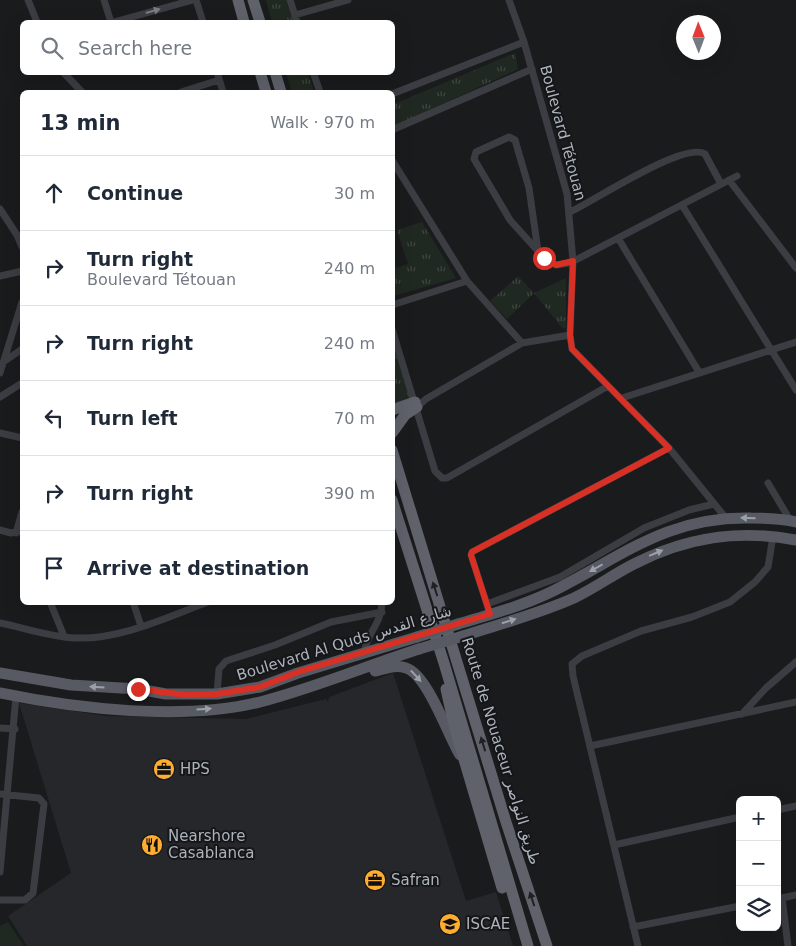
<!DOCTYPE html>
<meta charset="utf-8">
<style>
body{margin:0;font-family:"DejaVu Sans","Noto Naskh Arabic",sans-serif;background:#f2f2f3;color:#1f2937}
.controls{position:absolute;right:15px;bottom:15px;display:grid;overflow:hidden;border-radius:8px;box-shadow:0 5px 20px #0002}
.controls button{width:45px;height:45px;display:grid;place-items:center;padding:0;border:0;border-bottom:1px solid #e0e1e3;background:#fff;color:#1f2937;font:25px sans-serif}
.compass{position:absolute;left:676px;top:15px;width:45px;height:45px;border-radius:50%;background:#fff;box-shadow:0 5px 20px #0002;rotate:359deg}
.stop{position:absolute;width:15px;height:15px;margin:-11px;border:4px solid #d93025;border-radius:50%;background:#fff}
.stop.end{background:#d93025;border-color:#fff;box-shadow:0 1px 5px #0008}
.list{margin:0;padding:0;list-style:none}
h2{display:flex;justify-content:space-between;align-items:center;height:65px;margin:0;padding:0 20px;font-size:21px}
h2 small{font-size:16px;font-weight:400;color:#747a83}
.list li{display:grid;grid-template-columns:32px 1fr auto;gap:15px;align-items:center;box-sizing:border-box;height:75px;padding:0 20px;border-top:1px solid #e0e1e3}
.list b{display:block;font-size:19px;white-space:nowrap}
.list p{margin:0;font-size:16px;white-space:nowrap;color:#747a83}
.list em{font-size:16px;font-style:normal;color:#747a83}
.icon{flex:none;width:28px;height:28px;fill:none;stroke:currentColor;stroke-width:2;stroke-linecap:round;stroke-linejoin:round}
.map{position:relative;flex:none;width:796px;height:946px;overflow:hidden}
.search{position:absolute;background:#fff;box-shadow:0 5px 20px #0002;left:20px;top:20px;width:375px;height:55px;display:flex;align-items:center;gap:12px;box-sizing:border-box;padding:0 18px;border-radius:8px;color:#747a83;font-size:19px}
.panel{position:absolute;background:#fff;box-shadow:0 5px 20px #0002;left:20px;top:90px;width:375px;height:515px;border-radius:8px}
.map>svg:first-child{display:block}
</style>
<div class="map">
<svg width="796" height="946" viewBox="0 0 796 946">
<defs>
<pattern id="grass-tufts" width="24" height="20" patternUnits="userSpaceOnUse" patternTransform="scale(1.25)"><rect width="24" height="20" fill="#202921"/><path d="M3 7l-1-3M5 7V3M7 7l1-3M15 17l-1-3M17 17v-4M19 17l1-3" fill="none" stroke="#3e463f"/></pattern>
</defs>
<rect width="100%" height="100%" fill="#1a1b1d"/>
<path fill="#26272a" d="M393 673 466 901 496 892 513 946H27L8 916 71 873 19 703 106 716 246 719 326 699 328 702 329 697Z"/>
<path fill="url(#grass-tufts)" d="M266 0H286L293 22H272Z
M515 53 518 69 393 127 392 105Z
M286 73H308L314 92H292Z
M422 222 456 278 393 296V269L408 264 397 230Z
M518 276 534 293 566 278V327L563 329 534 293 507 319 490 301Z
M392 342 410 399 393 405Z"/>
<path fill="#202921" d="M8 922 24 946H0V926Z"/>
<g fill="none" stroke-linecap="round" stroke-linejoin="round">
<path stroke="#3b3d42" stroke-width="7" d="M28 0 37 22
M104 0 111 22
M196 0 203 22
M290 0 297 22
M509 0 524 42 567 194 573 261 570 335 572 349 669 448 725 517
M295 15 348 0
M114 22 193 0
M63 72 82 92
M217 72 223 92
M313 72 320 92
M181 92 219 80
M392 94 524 42
M392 130 532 69
M392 160 467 281 522 343
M729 180 796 268
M682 205 796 390
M0 209 17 235 22 247
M570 212C594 201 684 141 705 154L721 184
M618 238 699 372
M538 251 529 188 515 140 509 137 476 152 474 159 510 220 547 261 556 265 570 263 737 176
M0 276 22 271
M392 305 467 281
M392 329 435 471 442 478H447L608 386
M2 363 22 349
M0 373 22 302
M0 397 22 383
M622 398 796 342
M417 407 426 399 522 343 570 335
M0 433 22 438
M768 483 790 520
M0 530 11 533 22 531
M16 533 22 512
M50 602 64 636
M133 602 141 626
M487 604 560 577 644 528 689 510 714 504
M490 614 471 555 472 552 669 448
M0 623C25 628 50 637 75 638 120 640 167 617 208 602
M365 652C364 637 382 624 382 602
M217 694 219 669 226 661 275 645 331 622 382 612
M742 714 766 688 796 662
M0 728 15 729
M590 746 796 702
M0 794 39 798 44 804 33 893 25 900H0
M777 810 796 806
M614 845 740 817
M0 872 16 696
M782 898 788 946
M777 899 796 895
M633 927 740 906
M638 946 573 676 572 664 582 656 641 631 692 617 730 602 755 582 768 567 773 536"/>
<path stroke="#575a62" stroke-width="11" d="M458 624C489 615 522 606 551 592 622 557 666 516 751 518 766 518 781 518 796 522
M463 636C500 624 538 614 574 598 595 588 614 574 634 564 686 537 738 529 796 540
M375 671C385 669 395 664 406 668 427 674 448 735 460 755
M0 673 71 685 138 689 166 694H217L260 687 298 673 417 637
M0 693C77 709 184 721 260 702 314 688 366 666 419 649"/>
<path stroke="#5f626b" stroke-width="11" d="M238 0 244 22
M253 0 260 22
M260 72 266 92
M275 72 281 92
M392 410 415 402
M392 433 405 415 417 407
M392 450 506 822 547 946
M392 500 444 663 528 946
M446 689 455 729 502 888"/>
<path stroke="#575a62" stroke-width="11" d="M417 637 458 624
M419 649 463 636"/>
</g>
<defs><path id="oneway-solid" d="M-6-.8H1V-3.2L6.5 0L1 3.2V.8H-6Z" transform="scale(1.25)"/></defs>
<use fill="#797e86" href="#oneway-solid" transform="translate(153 11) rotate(-16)"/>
<g fill="#9ba1ab">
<use href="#oneway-solid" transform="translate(748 518) rotate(-178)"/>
<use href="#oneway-solid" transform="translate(656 553) rotate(-23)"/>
<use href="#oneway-solid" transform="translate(596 568) rotate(151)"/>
<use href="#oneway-solid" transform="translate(509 621) rotate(-17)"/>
<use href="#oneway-solid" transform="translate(416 676) rotate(47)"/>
<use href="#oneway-solid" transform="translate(97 687) rotate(-176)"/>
<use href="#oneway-solid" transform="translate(204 709) rotate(-4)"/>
</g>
<g fill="#202124">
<use href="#oneway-solid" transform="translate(435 589) rotate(-108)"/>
<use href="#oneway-solid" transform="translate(483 744) rotate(-107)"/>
<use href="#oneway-solid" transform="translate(532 899) rotate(-108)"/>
</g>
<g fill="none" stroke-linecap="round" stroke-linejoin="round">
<path stroke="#d93025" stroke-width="6" d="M138 689 186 695 217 694 260 687 298 672 490 614 471 555 472 552 669 448 572 349 570 335 573 261 556 265 544 258"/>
</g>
<defs>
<g id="office-disc" transform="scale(1.125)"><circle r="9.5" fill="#fead32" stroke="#151618"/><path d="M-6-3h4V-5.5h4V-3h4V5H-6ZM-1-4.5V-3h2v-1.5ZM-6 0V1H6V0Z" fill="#111"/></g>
<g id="restaurant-disc" transform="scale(1.125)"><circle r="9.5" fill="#fead32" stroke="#151618"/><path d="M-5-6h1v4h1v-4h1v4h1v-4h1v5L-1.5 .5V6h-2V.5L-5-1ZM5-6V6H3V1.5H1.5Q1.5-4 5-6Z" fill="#111"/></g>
<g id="university-disc" transform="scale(1.125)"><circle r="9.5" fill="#fead32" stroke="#151618"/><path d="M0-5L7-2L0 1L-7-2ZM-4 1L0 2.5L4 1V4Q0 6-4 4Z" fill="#111"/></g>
</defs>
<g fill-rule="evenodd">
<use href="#office-disc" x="164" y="769"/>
<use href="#restaurant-disc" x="152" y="845"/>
<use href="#office-disc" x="375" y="880"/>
<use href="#university-disc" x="450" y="924"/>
</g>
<g text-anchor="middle" stroke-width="4" stroke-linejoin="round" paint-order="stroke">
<g font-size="15" fill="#acb3bd" stroke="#151618">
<text transform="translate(563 133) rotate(75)" y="5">Boulevard Tétouan</text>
<text transform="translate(344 643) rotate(-17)" y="5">Boulevard Al Quds شارع القدس</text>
<text transform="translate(501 751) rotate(73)" y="5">Route de Nouaceur طريق النواصر</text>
</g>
<g font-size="15" fill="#acb3bd" stroke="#151618" text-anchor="start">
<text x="180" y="774">HPS</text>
<text x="168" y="841">Nearshore<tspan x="168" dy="17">Casablanca</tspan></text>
<text x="391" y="885">Safran</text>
<text x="466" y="929">ISCAE</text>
</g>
</g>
</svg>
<div class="controls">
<button>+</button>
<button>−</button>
<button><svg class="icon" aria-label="layers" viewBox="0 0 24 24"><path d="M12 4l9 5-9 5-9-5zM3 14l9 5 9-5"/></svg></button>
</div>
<svg class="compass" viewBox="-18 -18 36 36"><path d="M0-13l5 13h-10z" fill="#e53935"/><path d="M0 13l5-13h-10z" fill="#747a83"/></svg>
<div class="stop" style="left:544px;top:258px"></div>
<div class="stop end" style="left:138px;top:689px"></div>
<div class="search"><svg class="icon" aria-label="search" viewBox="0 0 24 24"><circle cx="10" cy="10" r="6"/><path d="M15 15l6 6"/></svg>Search here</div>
<section class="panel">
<h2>13 min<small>Walk · 970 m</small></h2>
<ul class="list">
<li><svg class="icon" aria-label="ahead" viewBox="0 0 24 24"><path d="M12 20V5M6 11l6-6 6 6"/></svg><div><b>Continue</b></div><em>30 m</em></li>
<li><svg class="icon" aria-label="right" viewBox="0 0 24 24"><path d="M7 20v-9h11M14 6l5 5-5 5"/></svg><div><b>Turn right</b><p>Boulevard Tétouan</p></div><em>240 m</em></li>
<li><svg class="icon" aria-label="right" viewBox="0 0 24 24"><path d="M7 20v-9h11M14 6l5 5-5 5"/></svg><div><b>Turn right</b></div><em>240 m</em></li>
<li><svg class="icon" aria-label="left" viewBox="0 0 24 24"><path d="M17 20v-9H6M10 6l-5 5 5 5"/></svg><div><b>Turn left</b></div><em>70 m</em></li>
<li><svg class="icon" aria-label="right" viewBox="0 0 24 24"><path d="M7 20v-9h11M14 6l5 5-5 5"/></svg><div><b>Turn right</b></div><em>390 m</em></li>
<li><svg class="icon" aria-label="arrive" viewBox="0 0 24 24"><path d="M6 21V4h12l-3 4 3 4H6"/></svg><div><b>Arrive at destination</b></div></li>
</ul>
</section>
</div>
